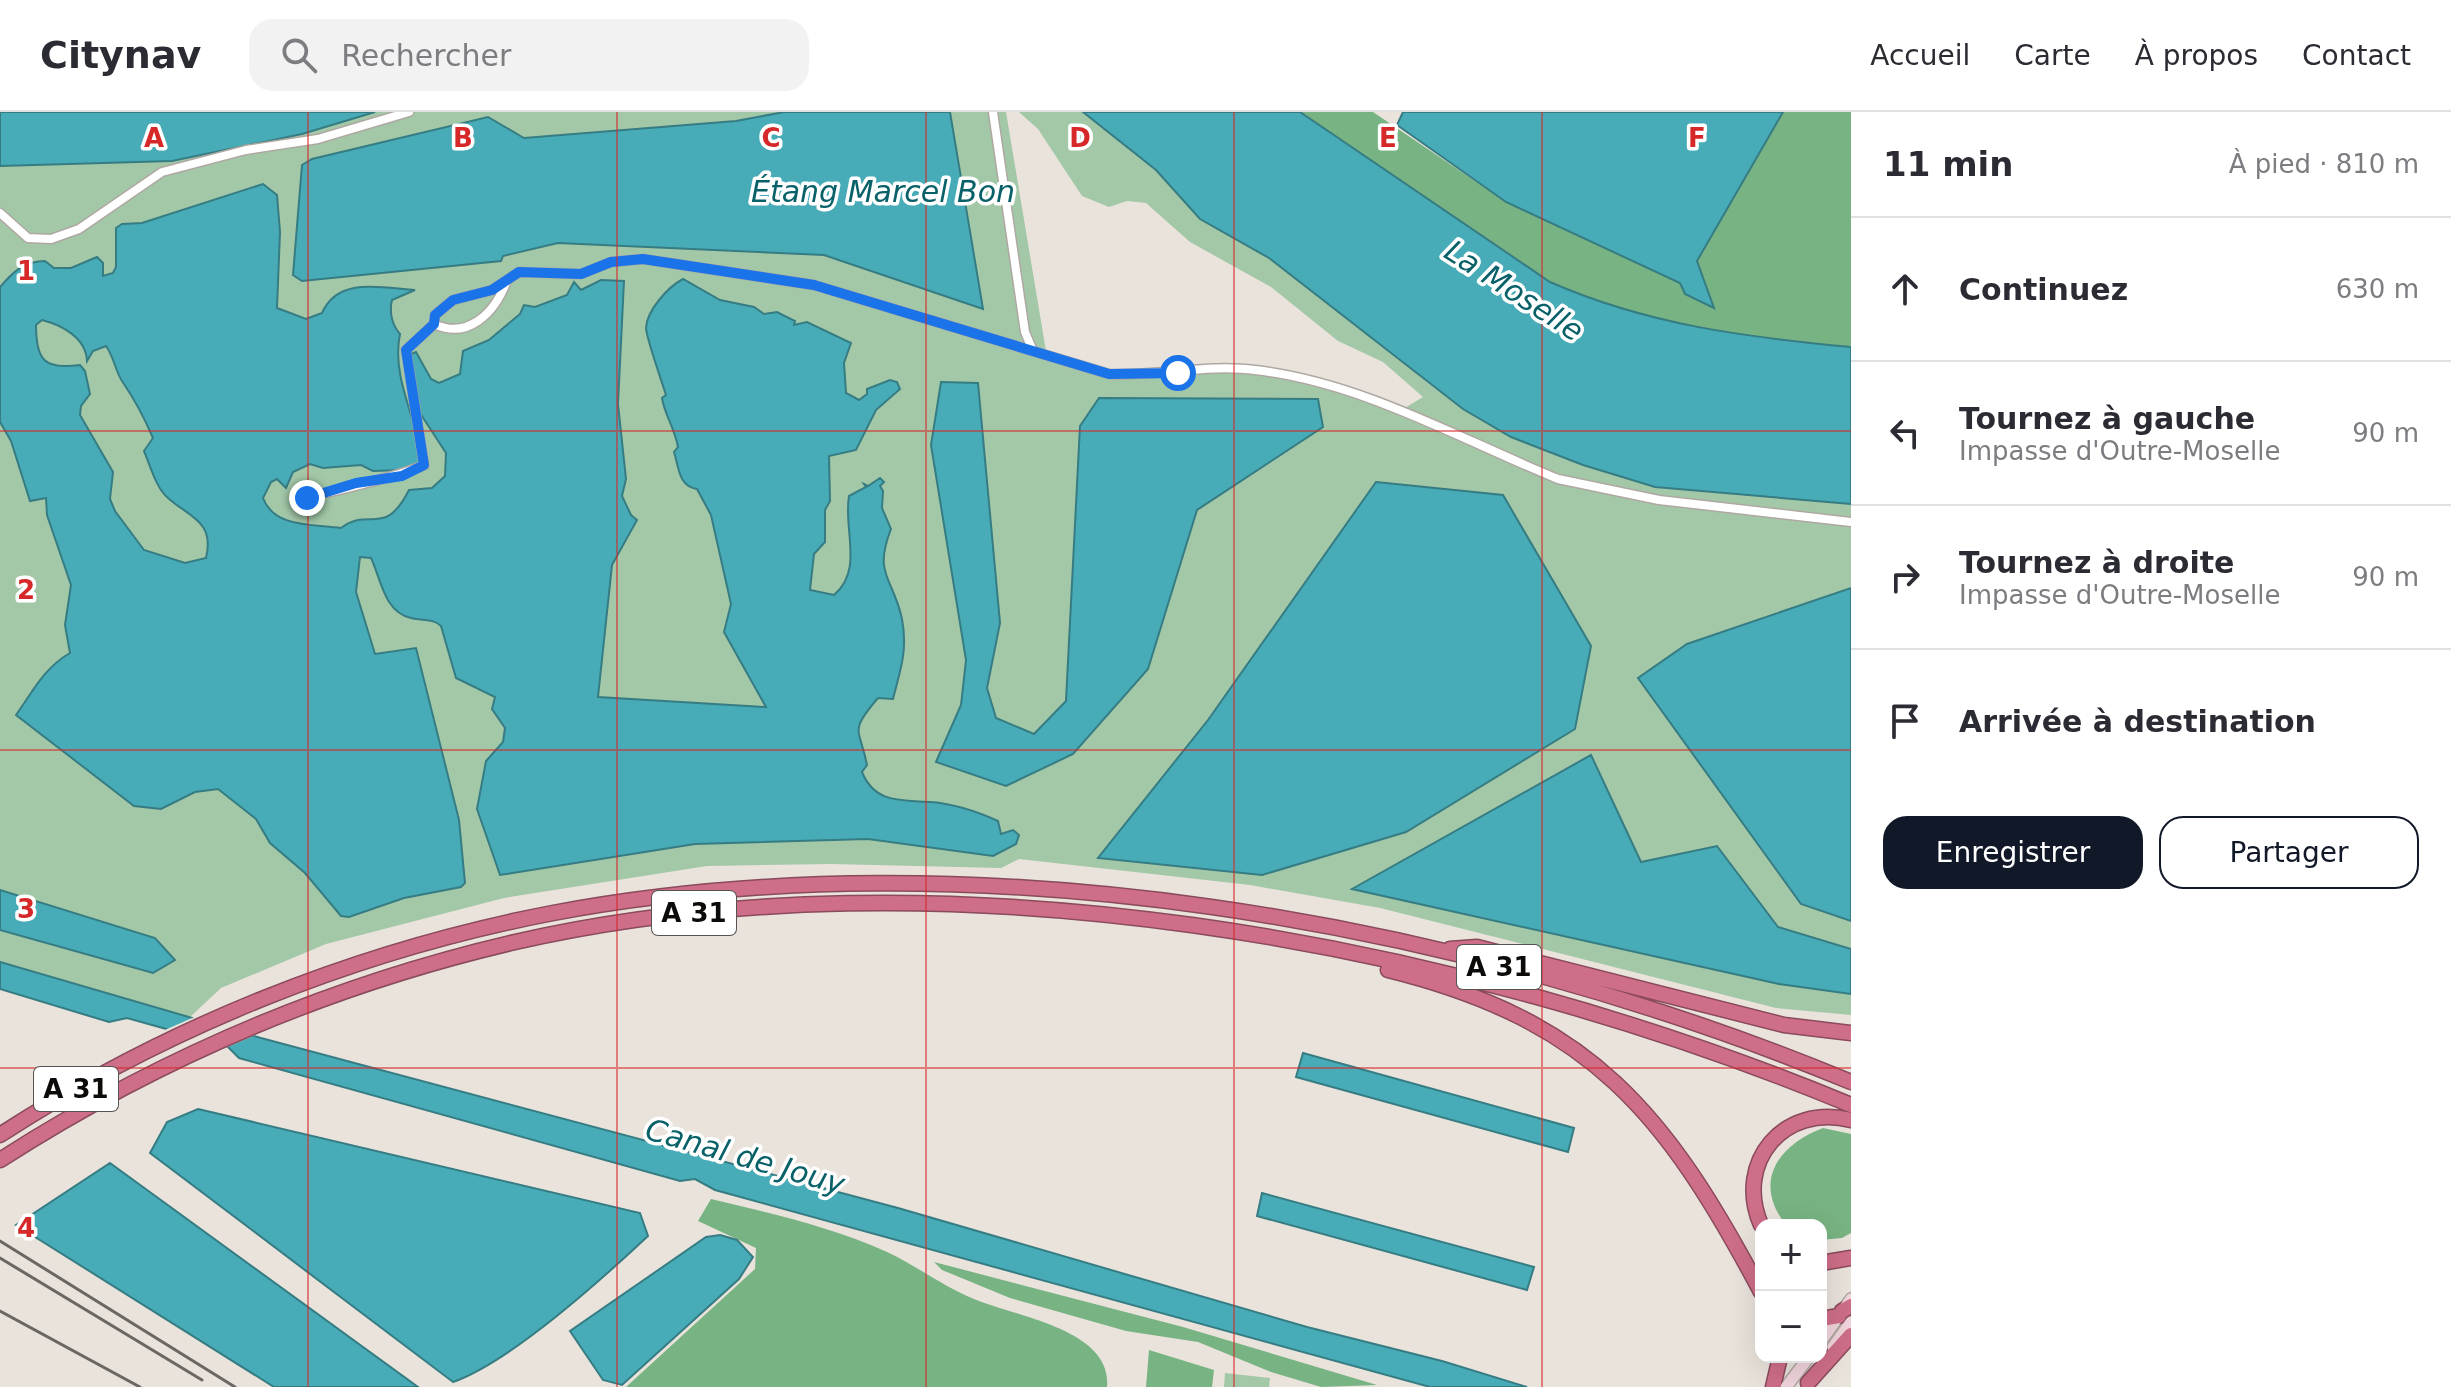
<!DOCTYPE html>
<html lang="fr">
<meta charset="utf-8">
<style>
body{margin:0;font-family:"DejaVu Sans",sans-serif;background:#f2f2f3;color:#2b2b33}
.controls{position:absolute;right:24px;bottom:24px;display:grid;overflow:hidden;border-radius:16px;box-shadow:0 8px 32px #0002}
.controls button{width:72px;height:72px;display:grid;place-items:center;padding:0;border:0;border-bottom:2px solid #e1e1e2;background:#fff;color:#2b2b33;font:40px sans-serif}
.stop{position:absolute;width:24px;height:24px;margin:-18px;border:6px solid #1a73e8;border-radius:50%;background:#fff}
.stop.end{background:#1a73e8;border-color:#fff;box-shadow:0 2px 8px #0008}
.list{margin:0;padding:0;list-style:none}
h2{display:flex;justify-content:space-between;align-items:center;height:104px;margin:0;padding:0 32px;font-size:34px}
h2 small{font-size:26px;font-weight:400;color:#7c7c81}
.list li{display:grid;grid-template-columns:52px 1fr auto;gap:24px;align-items:center;box-sizing:border-box;height:144px;padding:0 32px;border-top:2px solid #e1e1e2}
.list b{display:block;font-size:30px;white-space:nowrap}
.list p{margin:0;font-size:26px;white-space:nowrap;color:#7c7c81}
.list em{font-size:26px;font-style:normal;color:#7c7c81}
.actions{display:flex;gap:16px;padding:24px 32px}
.actions a{flex:1;padding:18px 0;border:2px solid #111827;border-radius:24px;text-align:center;font-size:28px;color:#111827}
.actions .main{background:#111827;color:#fff}
.icon{flex:none;width:44px;height:44px;fill:none;stroke:currentColor;stroke-width:2;stroke-linecap:round;stroke-linejoin:round}
.map{position:relative;flex:none;width:1851px;height:1275px;overflow:hidden}
header{display:flex;align-items:center;gap:48px;box-sizing:border-box;height:112px;padding:0 40px;background:#fff;border-bottom:2px solid #e1e1e2}
header strong{font-size:38px}
nav{display:flex;gap:44px;margin-inline-start:auto;font-size:28px}
.search{width:560px;height:72px;background:#f2f2f3;display:flex;align-items:center;gap:20px;box-sizing:border-box;padding:0 28px;border-radius:24px;color:#7c7c81;font-size:30px}
main{display:flex}
aside{flex:1;background:#fff}
.map>svg:first-child{display:block}
</style>
<header>
<strong>Citynav</strong>
<div class="search"><svg class="icon" aria-label="search" viewBox="0 0 24 24"><circle cx="10" cy="10" r="6"/><path d="M15 15l6 6"/></svg>Rechercher</div>
<nav><a>Accueil</a><a>Carte</a><a>À propos</a><a>Contact</a></nav>
</header>
<main>
<div class="map">
<svg width="1851" height="1275" viewBox="0 0 1851 1275">
<rect width="100%" height="100%" fill="#eae3dc"/>
<path fill="#a3c8a8" d="M375 0H1006L1047 245 1109 262 1251 257 1306 265 1398 300 1423 285 1383 250 1338 229 1271 175 1190 130 1146 91 1127 89 1109 95 1082 84 1038 17 1019 0H1083L1156 58 1200 107 1269 146 1436 277 1562 344 1655 375 1851 392V903L1776 896 1380 796 1250 773 1019 747 1001 756 832 752 707 754 504 786 326 832 221 876 190 905 0 850V54L172 49 302 22Z
M1225 1261 1270 1266 1269 1275H1224Z"/>
<path fill="#78b383" d="M1300 0H1373L1506 90 1680 171 1685 182 1713 194 1697 149 1783 0H1851V235C1745 225 1648 213 1551 170Z
M1823 1016 1851 1022V1121L1842 1126 1821 1128V1113H1786C1752 1070 1778 1033 1823 1016Z
M711 1087C769 1101 832 1115 887 1140 917 1154 944 1175 974 1187 1013 1204 1113 1217 1107 1275H626L755 1157 756 1136 698 1109Z
M934 1150 1183 1215 1377 1273 1321 1275 1271 1260 1198 1230 1126 1219 1010 1186 942 1158Z
M1149 1238 1214 1258 1212 1275H1146Z"/>
<path fill="#47acb7" stroke="#367c83" stroke-width="2" fill-rule="evenodd" d="M0 0H375L302 22 172 49 0 54Z
M784 0H950L983 197 824 143 558 131 503 144 501 149 302 169 293 163 302 53 312 47 488 5 524 26 736 9Z
M1083 0H1300L1550 170C1648 213 1745 225 1851 235V392L1655 375 1583 353 1511 325 1463 297 1269 146 1200 107 1156 58Z
M1403 0H1783L1697 149 1714 196 1685 182 1680 171 1506 90 1397 13Z
M263 72 277 83 280 120 277 196 306 207 322 201C338 164 382 176 415 178L392 188C389 200 392 213 400 222 391 265 417 307 423 350L402 358 373 359 361 353 323 356 310 352 293 360 286 376 277 367 271 370 263 386C274 416 313 412 341 416 370 394 384 427 409 378L432 376 445 364 446 341 416 295 411 242 416 240 431 267 439 271 460 262 463 239 489 228 520 202 524 193 535 195 567 183 574 170 581 178 601 168 624 169 618 292 626 367 622 384 631 403 637 408 612 453 598 585 766 595 724 520 731 492 711 403 697 377C678 374 679 355 674 340L678 335C674 314 665 304 662 286L666 283C662 270 646 225 646 216 647 198 668 175 683 167L720 188 754 195 764 202 777 200 795 209 794 213 807 210 851 231 844 251 846 281 859 288 867 282V277L890 268 897 270 900 277 876 298 856 338 829 344 830 389 825 398V430L814 442 810 478 834 483C864 458 843 417 849 384L866 375 864 372 868 374 880 366 884 370 880 374 883 379 882 396 891 417C873 463 893 465 902 507 908 539 900 559 893 587L878 586C848 621 860 616 867 653L862 660C875 692 902 688 931 690 955 692 976 699 998 709L1001 722 1013 718 1019 723 1016 732 993 744 868 727 695 732 500 763 477 697 486 649 503 630 505 616 492 597 495 585 456 566 441 514C433 506 422 509 411 506 384 500 381 467 371 446L360 445 356 480 375 542 416 536 459 708 465 771 461 775 404 786 349 805 341 804 305 761 270 731 256 707 218 677 195 680 161 697 134 694 16 603C33 579 44 556 70 541L65 513 71 473 47 403 46 386 30 389 11 329 0 310V175C13 160 24 149 45 149L54 156H71L97 145 103 151V164L113 161 116 155V116L122 112 142 111ZM42 208C61 213 86 225 87 249L93 239 106 234C114 245 115 258 122 269 135 288 144 305 153 326L144 339C150 353 156 376 168 386 189 405 215 409 206 446L185 451 144 438 115 399 110 387 113 360 80 303 81 294 90 282 85 259 80 253C44 258 36 248 36 213Z
M941 270 978 271 1000 511 987 576 996 606 1034 622 1066 589 1080 314 1099 286 1318 287 1323 315 1197 398 1148 557 1073 642 1006 674 936 650 961 593 966 548 931 333Z
M1376 370 1503 383 1591 534 1575 617 1406 720 1262 763 1098 746 1208 608Z
M1851 476V809L1801 792 1638 566 1687 532Z
M1591 643 1641 750 1717 734 1778 815 1851 837V882L1779 872 1352 777Z
M0 778 155 826 175 848 153 861 0 818Z
M0 850 261 926 898 1096 1307 1215 1442 1249 1527 1275H1430L715 1078 695 1067 680 1069 239 946 227 934 127 906 109 910 0 877Z
M1303 941 1574 1016 1568 1040 1296 965Z
M198 997 640 1101 648 1124C601 1168 512 1249 453 1270L150 1041 167 1010Z
M110 1051 418 1275H274L16 1113Z
M1262 1081 1534 1155 1527 1178 1257 1104Z
M720 1123 737 1128 753 1145 739 1167 622 1273 603 1268 570 1219 706 1125Z"/>
<path fill="#eae3dc" d="M199 903 260 921 223 937 158 921Z"/>
<g fill="none" stroke-linecap="round" stroke-linejoin="round">
<g stroke="#afa8a2" stroke-width="11">
<path id="street" d="M993 0 1025 220 1033 239
M0 101 28 126 51 127 79 117 162 60 246 38 318 27 409 0
M507 168C495 201 468 228 434 212L435 203 453 188 492 178 519 160 581 162 611 150 643 147 814 173 1109 262C1157 264 1209 252 1255 258 1361 270 1460 327 1558 367L1659 388 1851 410
M298 384C314 387 407 361 424 353L406 238 434 212"/>
</g>
<g stroke="#afa8a2" stroke-width="14">
<path id="secondary" d="M1821 1229 1851 1187
M1833 1235 1851 1210
M1786 1275 1809 1245"/>
</g>
<g stroke="#8a4b5c" stroke-width="17">
<path id="highway" d="M1450 837 1477 835 1784 913 1851 921
M1388 858C1591 908 1666 1001 1761 1180
M0 1023C166 915 359 838 553 801 973 722 1460 808 1851 970
M0 1048C159 946 330 873 515 830 940 733 1454 828 1851 993
M1761 1113C1734 1050 1784 991 1851 1008
M1821 1151 1851 1146
M1842 1199 1851 1194
M1821 1207 1839 1204
M1808 1271 1851 1223
M1773 1275 1780 1245"/>
</g>
<use href="#street" stroke="#fff" stroke-width="8"/>
<use href="#secondary" stroke="#f0d4db" stroke-width="11"/>
<use href="#highway" stroke="#ce6e88" stroke-width="14"/>
<path stroke="#6b6763" stroke-width="3" d="M0 1129 235 1275
M0 1146 202 1268
M0 1199 140 1275"/>
</g>
<g fill="none" stroke-linecap="round" stroke-linejoin="round">
<path stroke="#1a73e8" stroke-width="10" d="M307 386 356 371 402 364 424 353 406 238 434 212 435 203 453 188 492 178 519 160 581 162 611 150 643 147 814 173 1109 262 1178 261"/>
</g>
<path fill="none" stroke="#d62828" stroke-width="2" stroke-opacity="0.55" d="M308 0V1275M617 0V1275M926 0V1275M1234 0V1275M1542 0V1275M0 319H1851M0 638H1851M0 956H1851"/>
<g text-anchor="middle" stroke-width="7" stroke-linejoin="round" paint-order="stroke">
<g fill="#fff" stroke="#565453" stroke-width="2">
<rect x="652" y="779" width="84" height="44" rx="6"/>
<rect x="1457" y="833" width="84" height="44" rx="6"/>
<rect x="34" y="955" width="84" height="44" rx="6"/>
</g>
<g font-size="26" font-weight="bold" fill="#0d0b09">
<text x="694" y="810">A 31</text>
<text x="1499" y="864">A 31</text>
<text x="76" y="986">A 31</text>
</g>
<g font-size="30" font-style="italic" fill="#086068" stroke="#fff">
<text x="883" y="90">Étang Marcel Bon</text>
<text transform="translate(1514 179) rotate(33)" y="10">La Moselle</text>
<text transform="translate(745 1045) rotate(16)" y="10">Canal de Jouy</text>
</g>
</g>
<g font-size="26" text-anchor="middle" font-weight="bold" fill="#d62828" stroke="#fff" stroke-width="7" stroke-linejoin="round" paint-order="stroke">
<text x="154" y="35">A</text>
<text x="463" y="35">B</text>
<text x="771" y="35">C</text>
<text x="1080" y="35">D</text>
<text x="1388" y="35">E</text>
<text x="1697" y="35">F</text>
<text x="26" y="168">1</text>
<text x="26" y="487">2</text>
<text x="26" y="806">3</text>
<text x="26" y="1125">4</text>
</g>
</svg>
<div class="controls">
<button>+</button>
<button>−</button>
</div>
<div class="stop" style="left:1178px;top:261px"></div>
<div class="stop end" style="left:307px;top:386px"></div>
</div>
<aside>
<h2>11 min<small>À pied · 810 m</small></h2>
<ul class="list">
<li><svg class="icon" aria-label="ahead" viewBox="0 0 24 24"><path d="M12 20V5M6 11l6-6 6 6"/></svg><div><b>Continuez</b></div><em>630 m</em></li>
<li><svg class="icon" aria-label="left" viewBox="0 0 24 24"><path d="M17 20v-9H6M10 6l-5 5 5 5"/></svg><div><b>Tournez à gauche</b><p>Impasse d'Outre-Moselle</p></div><em>90 m</em></li>
<li><svg class="icon" aria-label="right" viewBox="0 0 24 24"><path d="M7 20v-9h11M14 6l5 5-5 5"/></svg><div><b>Tournez à droite</b><p>Impasse d'Outre-Moselle</p></div><em>90 m</em></li>
<li><svg class="icon" aria-label="arrive" viewBox="0 0 24 24"><path d="M6 21V4h12l-3 4 3 4H6"/></svg><div><b>Arrivée à destination</b></div></li>
</ul>
<div class="actions"><a class="main">Enregistrer</a><a>Partager</a></div>
</aside>
</main>
